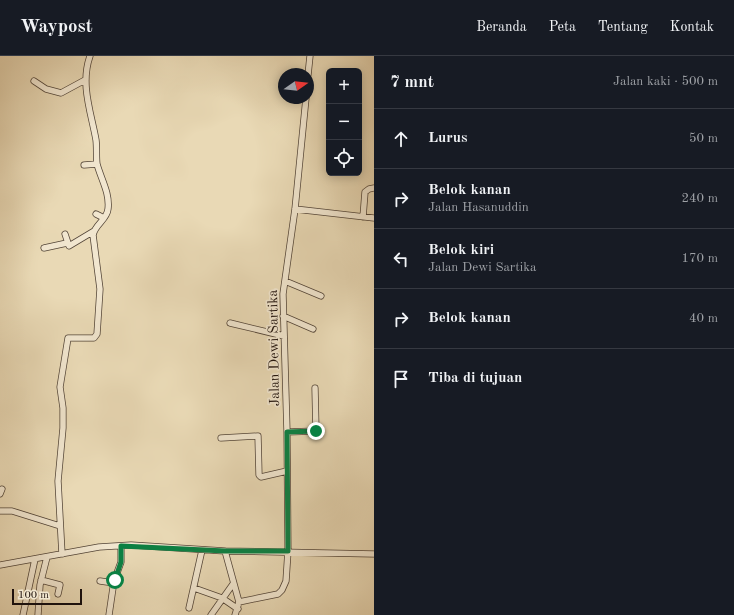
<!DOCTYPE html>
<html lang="id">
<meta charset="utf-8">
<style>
body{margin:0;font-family:"Old Standard TT",serif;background:#242831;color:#f1f3f6}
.controls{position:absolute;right:12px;top:12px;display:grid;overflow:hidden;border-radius:6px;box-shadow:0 2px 10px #0003}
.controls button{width:36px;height:36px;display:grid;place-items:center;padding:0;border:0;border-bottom:1px solid #363941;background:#171b24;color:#f1f3f6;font:20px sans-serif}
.compass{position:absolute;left:278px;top:12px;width:36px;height:36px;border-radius:50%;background:#171b24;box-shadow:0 2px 10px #0003;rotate:76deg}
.scale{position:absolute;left:12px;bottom:10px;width:70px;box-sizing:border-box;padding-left:4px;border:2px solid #20130d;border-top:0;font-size:11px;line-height:14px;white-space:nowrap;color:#20130d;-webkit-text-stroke:3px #f1e6cf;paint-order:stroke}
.stop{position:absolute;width:12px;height:12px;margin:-9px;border:3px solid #0b8043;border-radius:50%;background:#fff}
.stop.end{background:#0b8043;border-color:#fff;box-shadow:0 1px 4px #0008}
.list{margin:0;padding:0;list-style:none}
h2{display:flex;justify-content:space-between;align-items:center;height:52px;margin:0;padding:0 16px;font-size:17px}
h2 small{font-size:13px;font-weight:400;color:#9ea1a6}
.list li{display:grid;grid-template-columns:26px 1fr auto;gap:12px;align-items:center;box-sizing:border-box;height:60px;padding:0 16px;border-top:1px solid #363941}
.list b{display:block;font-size:15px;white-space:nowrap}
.list p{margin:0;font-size:13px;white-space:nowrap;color:#9ea1a6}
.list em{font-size:13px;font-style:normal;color:#9ea1a6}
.icon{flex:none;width:22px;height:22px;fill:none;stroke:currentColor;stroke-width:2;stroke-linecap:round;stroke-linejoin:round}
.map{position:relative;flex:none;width:374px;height:559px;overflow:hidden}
header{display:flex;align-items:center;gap:24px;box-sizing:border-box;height:56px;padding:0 20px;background:#171b24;border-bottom:1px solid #363941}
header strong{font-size:19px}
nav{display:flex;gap:22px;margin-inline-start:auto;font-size:14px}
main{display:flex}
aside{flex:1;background:#171b24}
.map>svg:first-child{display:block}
</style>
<header>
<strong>Waypost</strong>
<nav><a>Beranda</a><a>Peta</a><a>Tentang</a><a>Kontak</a></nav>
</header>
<main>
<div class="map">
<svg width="374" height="559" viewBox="0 0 374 559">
<rect width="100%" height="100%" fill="#e9d9b5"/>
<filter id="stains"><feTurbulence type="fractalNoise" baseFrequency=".005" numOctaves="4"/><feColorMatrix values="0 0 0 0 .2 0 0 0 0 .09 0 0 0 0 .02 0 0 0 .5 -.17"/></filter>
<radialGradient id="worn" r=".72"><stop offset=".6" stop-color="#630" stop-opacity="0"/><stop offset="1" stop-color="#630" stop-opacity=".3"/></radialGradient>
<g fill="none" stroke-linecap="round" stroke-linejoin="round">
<g stroke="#524437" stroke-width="7">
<path id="minor" d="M308 19 310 0
M34 25 46 33 61 37 85 24
M84 109 97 108
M295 153 374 162
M96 158 104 162
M363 161 365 136 369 133 374 132
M65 178 69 190 94 175
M44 192 67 187
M285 225 321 240
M283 260 313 273
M230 267 284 280
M287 376 316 375 315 332
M221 382 258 380 259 419 261 421 287 415
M0 438 2 433
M0 455H12L60 470
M225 495 239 546 235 559
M62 498 58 425 63 372V352L60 331 68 282H94L97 278 100 233 93 179C95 168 107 164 108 153 110 137 101 123 97 108 96 101 97 92 96 84 91 56 80 28 90 0
M0 509 99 491 131 489 225 495 374 498
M41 524 60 529 58 538
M100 525 114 527
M194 532 222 542 238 553
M239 546 278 538 282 534 286 525 288 495 287 376 283 238 295 153 306 42
M189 552 202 494
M23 559 35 503
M38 559 40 529 47 501
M109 559 114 525 121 506V490
M211 559 233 528"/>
</g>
<use href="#minor" stroke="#f1e6cf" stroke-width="5.5"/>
</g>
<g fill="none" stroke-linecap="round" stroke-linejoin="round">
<path stroke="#0b8043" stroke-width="5" d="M115 524 121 506V490L225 495H288L287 376 316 375"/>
</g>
<g text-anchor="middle" stroke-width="3.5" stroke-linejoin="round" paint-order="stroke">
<g font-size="14" fill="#20130d" stroke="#f1e6cf">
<text transform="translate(273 292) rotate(-91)" y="5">Jalan Dewi Sartika</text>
</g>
</g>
<rect width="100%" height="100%" filter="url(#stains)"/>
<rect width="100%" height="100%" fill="url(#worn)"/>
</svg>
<div class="controls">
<button>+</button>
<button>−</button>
<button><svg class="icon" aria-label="locate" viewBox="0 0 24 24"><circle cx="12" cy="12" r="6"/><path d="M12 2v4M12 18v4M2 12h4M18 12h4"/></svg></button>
</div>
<svg class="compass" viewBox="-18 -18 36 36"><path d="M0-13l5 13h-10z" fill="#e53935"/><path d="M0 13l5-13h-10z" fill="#9ea1a6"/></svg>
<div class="scale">100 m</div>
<div class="stop" style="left:115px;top:524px"></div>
<div class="stop end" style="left:316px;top:375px"></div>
</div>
<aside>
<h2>7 mnt<small>Jalan kaki · 500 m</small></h2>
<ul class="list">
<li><svg class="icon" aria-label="ahead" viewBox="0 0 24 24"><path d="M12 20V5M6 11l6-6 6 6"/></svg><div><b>Lurus</b></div><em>50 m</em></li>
<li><svg class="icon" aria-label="right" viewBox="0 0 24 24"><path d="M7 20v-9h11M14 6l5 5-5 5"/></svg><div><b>Belok kanan</b><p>Jalan Hasanuddin</p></div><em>240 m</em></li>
<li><svg class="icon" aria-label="left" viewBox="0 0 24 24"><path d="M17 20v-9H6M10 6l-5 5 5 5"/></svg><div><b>Belok kiri</b><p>Jalan Dewi Sartika</p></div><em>170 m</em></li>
<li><svg class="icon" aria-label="right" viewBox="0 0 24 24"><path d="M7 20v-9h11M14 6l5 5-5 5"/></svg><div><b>Belok kanan</b></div><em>40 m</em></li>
<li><svg class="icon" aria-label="arrive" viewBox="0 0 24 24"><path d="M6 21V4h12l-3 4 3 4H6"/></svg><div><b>Tiba di tujuan</b></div></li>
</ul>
</aside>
</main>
